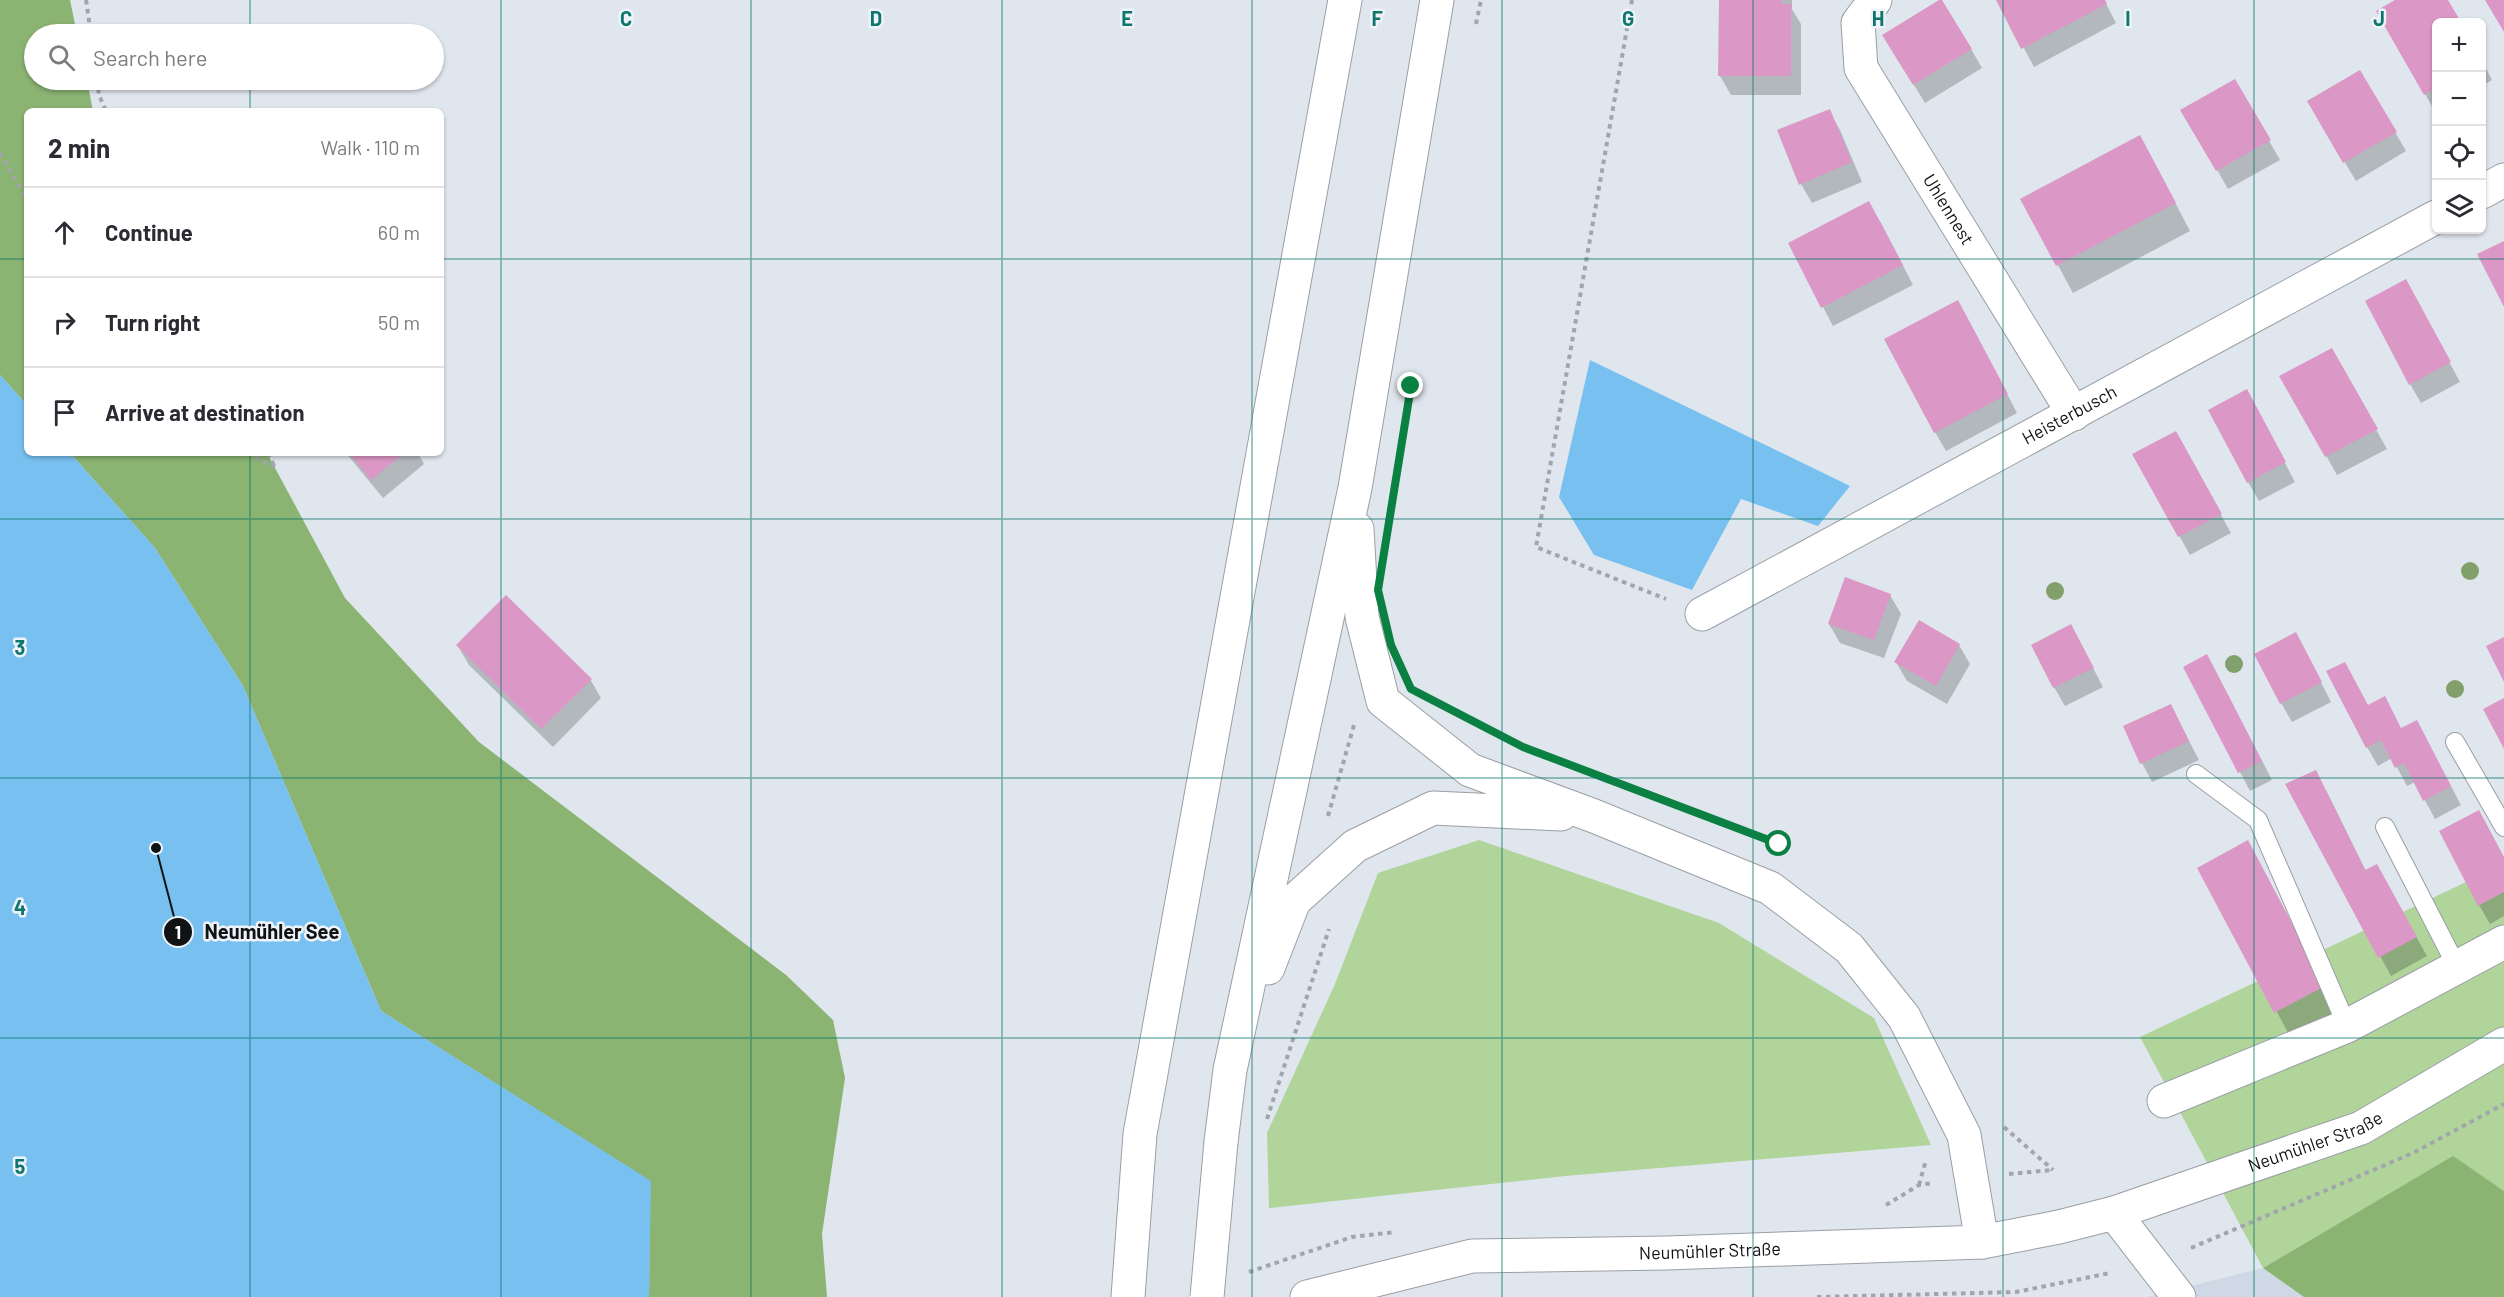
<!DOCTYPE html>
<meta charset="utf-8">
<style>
body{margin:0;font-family:Barlow,sans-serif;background:#f2f2f3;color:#2b2b33}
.controls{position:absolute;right:18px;top:18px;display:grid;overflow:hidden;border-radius:9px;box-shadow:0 2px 4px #0004}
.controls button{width:54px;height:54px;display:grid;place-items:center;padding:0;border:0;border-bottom:2px solid #e1e1e2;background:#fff;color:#2b2b33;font:30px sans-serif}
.stop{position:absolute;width:18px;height:18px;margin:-14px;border:4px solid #0b8043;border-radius:50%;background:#fff}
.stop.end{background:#0b8043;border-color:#fff;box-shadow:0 2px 6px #0008}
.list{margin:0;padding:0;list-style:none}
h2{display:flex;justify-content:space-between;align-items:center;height:78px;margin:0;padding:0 24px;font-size:26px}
h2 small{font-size:20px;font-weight:400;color:#7c7c81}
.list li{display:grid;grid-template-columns:39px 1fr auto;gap:18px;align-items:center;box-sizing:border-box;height:90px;padding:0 24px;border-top:2px solid #e1e1e2}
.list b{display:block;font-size:22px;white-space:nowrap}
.list em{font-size:20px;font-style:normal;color:#7c7c81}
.icon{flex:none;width:33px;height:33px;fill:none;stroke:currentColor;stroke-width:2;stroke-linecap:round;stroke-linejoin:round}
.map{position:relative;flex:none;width:2504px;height:1297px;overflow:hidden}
.search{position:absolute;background:#fff;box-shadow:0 2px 4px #0004;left:24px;top:24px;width:420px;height:66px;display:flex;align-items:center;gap:15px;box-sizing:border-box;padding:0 21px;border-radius:33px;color:#7c7c81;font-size:22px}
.panel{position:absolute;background:#fff;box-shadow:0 2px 4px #0004;left:24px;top:108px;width:420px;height:348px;border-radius:9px}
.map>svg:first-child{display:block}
</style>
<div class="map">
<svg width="2504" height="1297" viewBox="0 0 2504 1297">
<rect width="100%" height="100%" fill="#e0e6ed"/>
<path fill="#cfd9e6" d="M2263 1268 2304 1297H2147Z"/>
<path fill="#b0d49a" d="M1479 840 1719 923 1874 1018 1931 1145 1565 1176 1269 1208 1267 1133 1335 984 1378 873Z
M2504 864V1191L2453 1157 2263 1268 2140 1037Z"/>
<path fill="#8bb372" d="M0 0H70L77 34H34V80H87L93 111H27V405L0 375Z
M70 453H267L345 598 479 742 786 975 833 1020 845 1078 822 1234 827 1297H649L650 1181 381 1011 243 686 155 548Z
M2453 1156 2504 1191V1297H2304L2263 1268Z"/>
<path fill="#77c0f0" d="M1590 360 1850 486 1818 526 1741 499 1692 590 1594 555 1559 497Z
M0 375 27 405V453H70L155 548 243 686 381 1011 651 1181 649 1297H0Z"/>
<path fill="#0003" d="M1721 0H1792V9L1801 24V95H1731L1720 76Z
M1998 0H2104L2116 23 2034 67Z
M2398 0H2446L2459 22H2436V113L2378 12Z
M1971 49 1982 68 1925 103 1895 54Z
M2482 61 2492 80 2482 86Z
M2360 72 2406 151 2356 181 2309 102Z
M2235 81 2280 160 2228 189 2183 110Z
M1829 111 1840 130 1862 182 1812 203 1801 184Z
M2155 164 2190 231 2073 293 2022 199Z
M1880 221 1913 285 1833 326 1790 244Z
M2416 300 2460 382 2421 403 2410 384Z
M1969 321 2017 413 1946 451 1935 432Z
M2331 350 2387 449 2337 475 2281 376Z
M2257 410 2295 482 2259 501 2248 482Z
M2186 452 2231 533 2190 555 2134 455Z
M346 453H418L424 464 383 498Z
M1890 595 1901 614 1884 658 1840 643 1829 624Z
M1959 645 1970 664 1947 704 1907 681 1896 662Z
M2081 645 2103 687 2065 706 2054 687Z
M458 646 590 679 601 698 553 747 469 665Z
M2306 653 2331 702 2292 722 2281 703Z
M2185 667 2217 674 2272 780 2250 791Z
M2171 706 2199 760 2152 782 2142 763Z
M2368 707 2401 729 2427 741 2461 805 2435 819 2415 782 2407 786 2392 758 2378 766 2367 747Z
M2287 784 2326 790 2366 871 2387 885 2427 956 2391 976Z
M2504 859V916L2490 924 2479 905Z
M2199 868 2263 870 2340 1014 2292 1040Z"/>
<path fill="#db97c5" d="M1719 0H1782V4H1791V76H1718Z
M1939 0H1942L1972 49 1913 85 1882 35Z
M1996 0H2105L2107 4 2021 49Z
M2395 0H2448L2461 22H2436V88L2424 95 2376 11Z
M2485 0H2504V32Z
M2360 70 2397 132 2343 163 2307 101Z
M2235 79 2271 140 2216 171 2180 110Z
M1830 109 1852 162 1799 185 1777 130Z
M2140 135 2176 203 2056 266 2020 199Z
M1869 201 1903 265 1821 308 1788 243Z
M2504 241V307L2477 254Z
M2406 279 2451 362 2409 385 2365 301Z
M1958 300 2008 394 1934 433 1884 339Z
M2332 348 2378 429 2325 457 2279 376Z
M2247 389 2286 462 2247 483 2208 410Z
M2176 431 2222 514 2178 537 2132 454Z
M349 453H404L371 480Z
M1845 577 1891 594 1874 640 1828 624Z
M506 595 592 679 541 729 456 645Z
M1919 620 1960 644 1936 686 1894 662Z
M2071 624 2094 668 2053 688 2031 645Z
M2296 632 2322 682 2280 704 2254 654Z
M2504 637V682L2486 646Z
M2207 654 2262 761 2238 773 2183 667Z
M2345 662 2368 705 2385 696 2401 728 2417 720 2451 786 2423 801 2404 763 2395 768 2381 740 2366 748 2326 671Z
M2504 698V749L2483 709Z
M2171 704 2189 741 2140 764 2123 726Z
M2316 770 2365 870 2377 864 2417 937 2378 958 2285 784Z
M2479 810 2504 857V892L2478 906 2439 831Z
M2248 840 2325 986 2274 1013 2197 868Z"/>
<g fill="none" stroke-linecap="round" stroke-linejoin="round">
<g stroke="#9a9fa6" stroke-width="20">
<path id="lane" d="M2455 742 2504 827
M2196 774 2258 820 2347 1026
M2385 827 2457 967"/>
</g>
<g stroke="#9a9fa6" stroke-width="35">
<g id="street">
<path id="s1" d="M1875 0 1858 23 1861 68 2074 414"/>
<path d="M2482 192 2504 180"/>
<path id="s2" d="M1702 614 2436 217"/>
<path d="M2164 1101 2347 1026 2504 942"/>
<path d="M2114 1213 2179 1297"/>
</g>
</g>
<g stroke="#9a9fa6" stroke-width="35">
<g id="secondary">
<path id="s3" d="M1307 1297 1472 1256 1667 1253 1982 1242 2059 1227 2114 1213 2361 1128 2504 1044"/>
</g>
</g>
<g stroke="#9a9fa6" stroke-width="35">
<path id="highway" d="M1357 529 1362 617 1383 701 1470 770 1594 816 1770 888 1849 948 1904 1017 1964 1135 1982 1242
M1268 968 1294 901 1355 846 1433 808 1561 814
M1221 1142 1230 1070 1355 488 1437 0
M1128 1297 1140 1134 1345 0"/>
</g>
<path stroke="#a1a6ac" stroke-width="4" stroke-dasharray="4.5 4.5" stroke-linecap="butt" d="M86 0 91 34
M1632 0 1536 547 1666 599
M1476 24 1481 0
M97 80 99 95 106 111
M0 153 27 200
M247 453 275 467
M268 453 274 466
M1483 726 1506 738
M1328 816 1354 725
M1734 827 1779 844 1784 849
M1267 1119 1329 929
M2004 1127 2053 1170
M2009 1174 2052 1170
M1919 1185 1926 1160
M1886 1205 1919 1185 1933 1183
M2191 1248 2413 1153 2504 1104
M1249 1272 1352 1237 1395 1232
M1817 1297 2016 1292 2110 1273"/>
<use href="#lane" stroke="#fff" stroke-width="18"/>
<use href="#street" stroke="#fff" stroke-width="33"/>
<use href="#secondary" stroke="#fff" stroke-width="33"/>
<use href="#highway" stroke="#fff" stroke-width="33"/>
<g stroke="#9a9fa6" stroke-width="35" stroke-linecap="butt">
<path id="highway-bridge" d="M1207 1297 1221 1142"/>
</g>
<use href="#highway-bridge" stroke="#fff" stroke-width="33"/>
</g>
<g fill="#82a06c">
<circle cx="2470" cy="571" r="9"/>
<circle cx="2055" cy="591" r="9"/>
<circle cx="2234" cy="664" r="9"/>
<circle cx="2455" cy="689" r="9"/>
</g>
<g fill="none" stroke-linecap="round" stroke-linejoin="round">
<path stroke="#0b8043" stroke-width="8" d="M1411 386 1378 590 1391 645 1411 689 1523 747 1779 844"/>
</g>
<path fill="none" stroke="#0f766e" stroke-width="1.5" stroke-opacity="0.55" d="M250 0V34M501 0V1297M751 0V1297M1002 0V1297M1252 0V1297M1502 0V1297M1753 0V1297M2003 0V1297M2254 0V1297M250 80V111M0 259H27M441 259H2504M250 453V1297M0 519H2504M0 778H2504M0 1038H2504"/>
<g text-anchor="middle" stroke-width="5" stroke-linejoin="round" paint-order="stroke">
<g font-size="18" fill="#101214" stroke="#eef3fa">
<text dy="6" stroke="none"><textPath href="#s1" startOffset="240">Uhlennest</textPath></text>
<text dy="6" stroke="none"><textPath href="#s2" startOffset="418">Heisterbusch</textPath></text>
<text dy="6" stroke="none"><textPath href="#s3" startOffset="1029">Neumühler Straße</textPath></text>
<text dy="6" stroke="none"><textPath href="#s3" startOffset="408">Neumühler Straße</textPath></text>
</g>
</g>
<g font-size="20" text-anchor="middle" font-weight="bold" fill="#0f766e" stroke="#eef3fa" stroke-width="5" stroke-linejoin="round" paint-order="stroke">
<text x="626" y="26">C</text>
<text x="876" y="26">D</text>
<text x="1127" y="26">E</text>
<text x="1377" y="26">F</text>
<text x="1628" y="26">G</text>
<text x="1878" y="26">H</text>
<text x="2128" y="26">I</text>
<text x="2379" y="26">J</text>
<text x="20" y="655">3</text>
<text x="20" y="915">4</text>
<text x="20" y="1174">5</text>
</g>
<path fill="none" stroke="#101214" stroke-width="2" d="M156 848L178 932"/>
<g fill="#101214" stroke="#eef3fa" stroke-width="2">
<circle cx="156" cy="848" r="6"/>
<circle cx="178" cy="932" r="15"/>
</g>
<g font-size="18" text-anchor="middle" font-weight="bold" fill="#fff">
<text x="178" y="939">1</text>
</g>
<g font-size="20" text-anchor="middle" font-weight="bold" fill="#101214" stroke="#eef3fa" stroke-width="5" stroke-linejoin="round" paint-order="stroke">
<text x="272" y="939">Neumühler See</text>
</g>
</svg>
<div class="controls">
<button>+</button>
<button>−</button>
<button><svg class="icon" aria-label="locate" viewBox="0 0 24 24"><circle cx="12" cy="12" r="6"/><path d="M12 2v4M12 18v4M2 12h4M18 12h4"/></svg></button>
<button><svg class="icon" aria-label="layers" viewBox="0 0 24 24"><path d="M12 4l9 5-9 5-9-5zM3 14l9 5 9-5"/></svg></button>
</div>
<div class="stop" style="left:1779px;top:844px"></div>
<div class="stop end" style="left:1411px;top:386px"></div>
<div class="search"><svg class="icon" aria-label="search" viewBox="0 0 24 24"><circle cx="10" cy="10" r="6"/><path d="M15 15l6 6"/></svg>Search here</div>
<section class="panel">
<h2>2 min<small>Walk · 110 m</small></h2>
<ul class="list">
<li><svg class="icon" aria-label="ahead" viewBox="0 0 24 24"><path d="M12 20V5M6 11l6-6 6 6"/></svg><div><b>Continue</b></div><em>60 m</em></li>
<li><svg class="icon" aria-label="right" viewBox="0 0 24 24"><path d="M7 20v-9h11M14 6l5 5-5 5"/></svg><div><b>Turn right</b></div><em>50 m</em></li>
<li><svg class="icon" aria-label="arrive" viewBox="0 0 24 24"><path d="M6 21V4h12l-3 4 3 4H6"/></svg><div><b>Arrive at destination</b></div></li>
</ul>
</section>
</div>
